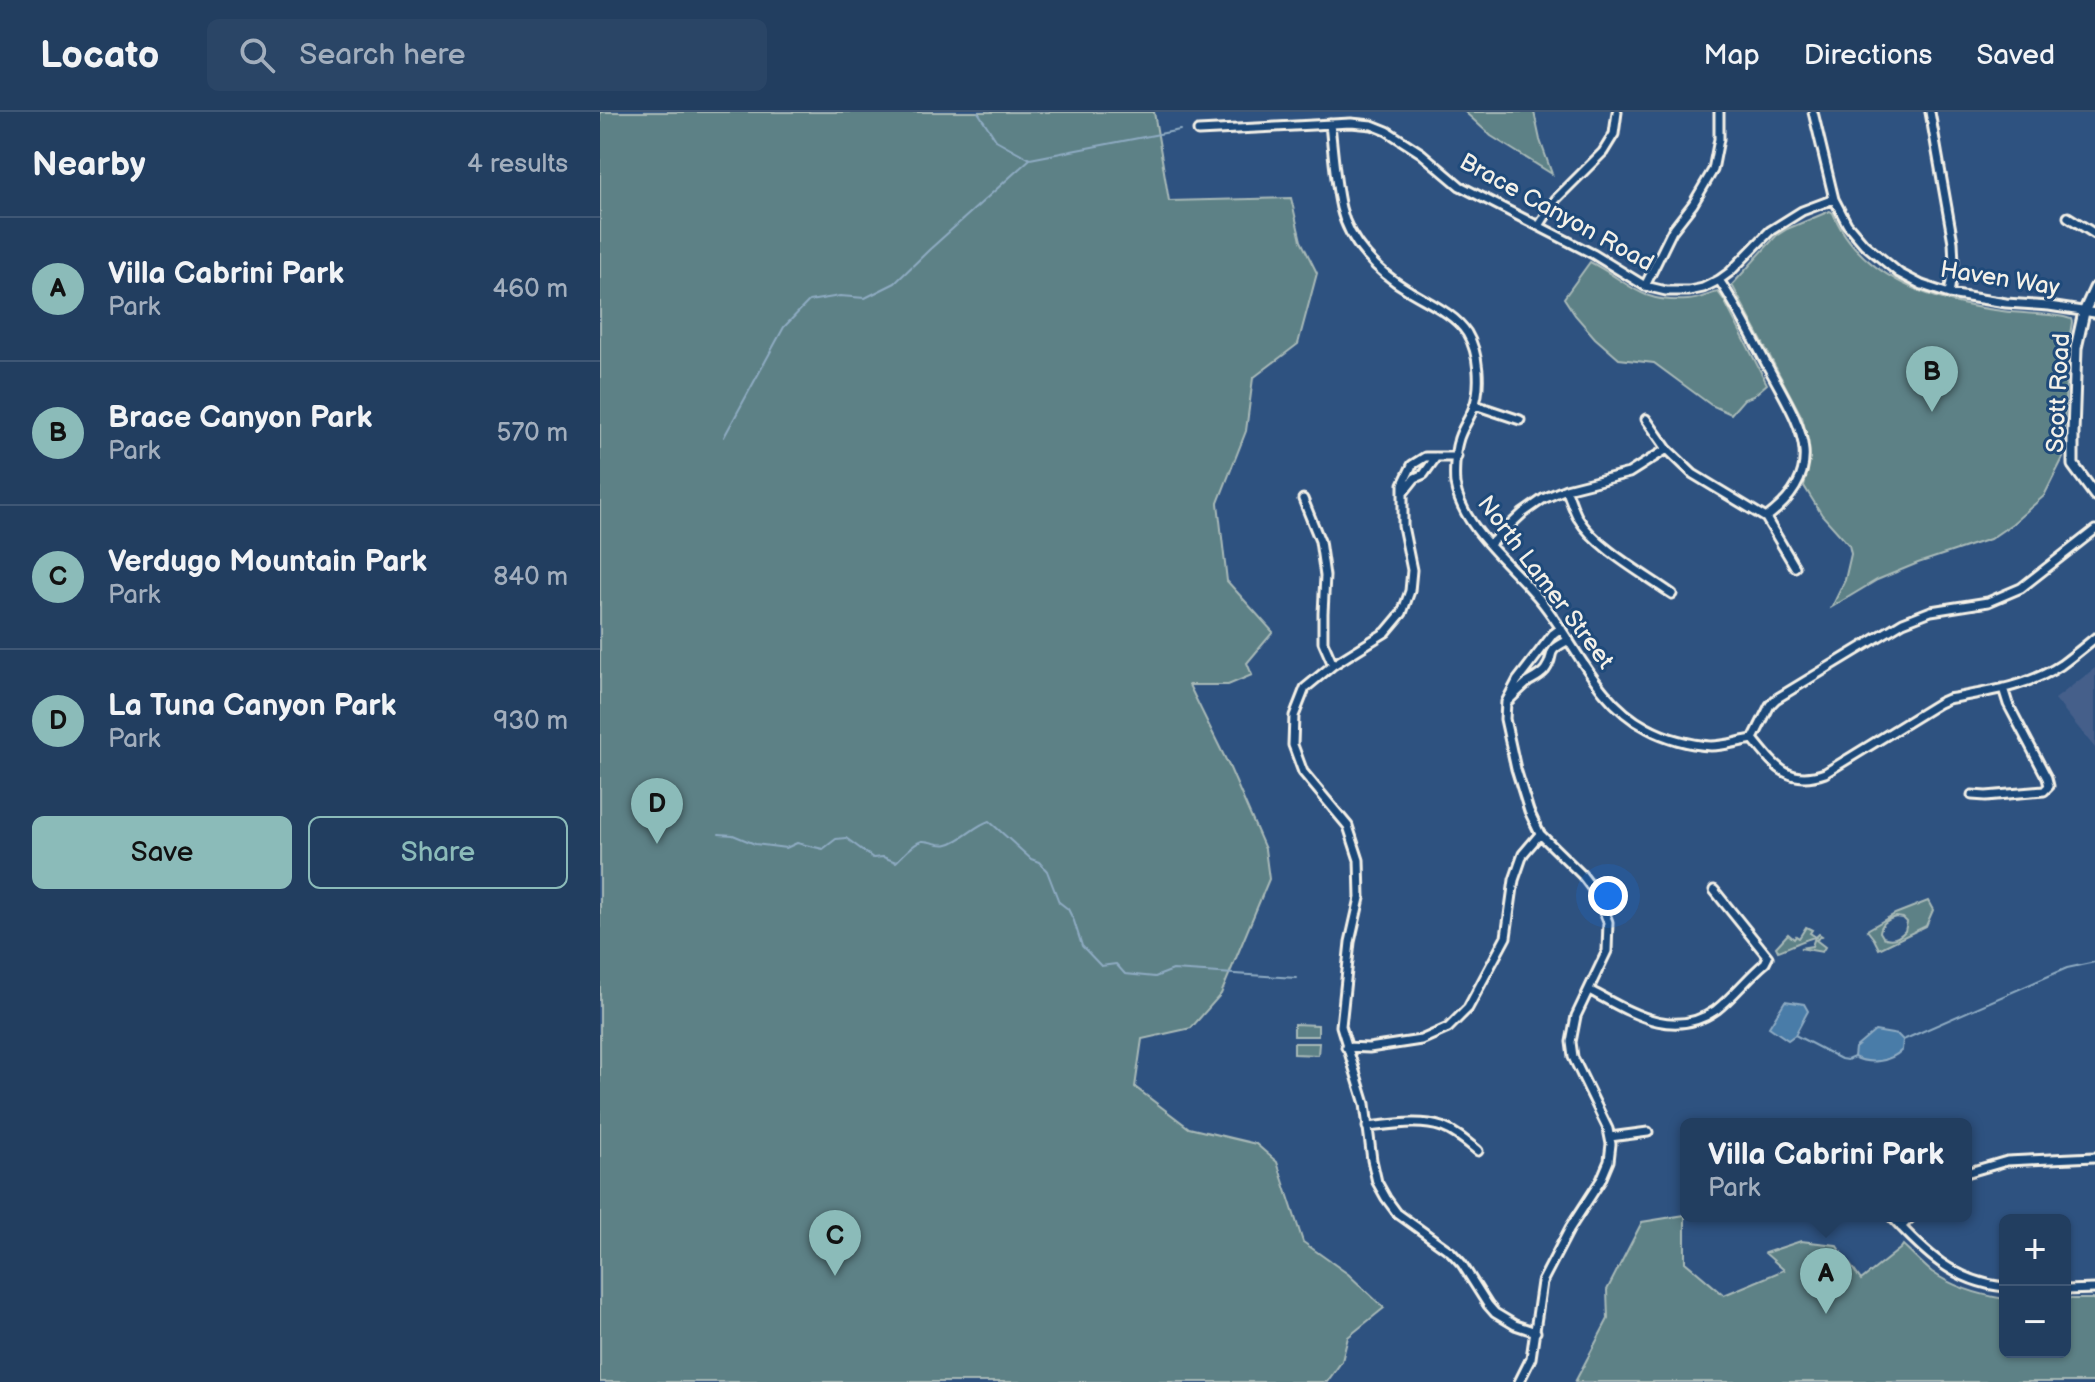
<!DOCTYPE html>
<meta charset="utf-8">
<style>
body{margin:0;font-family:"Balsamiq Sans",sans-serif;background:#2a4566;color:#f1f3f6}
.controls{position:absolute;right:24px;bottom:24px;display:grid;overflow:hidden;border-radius:12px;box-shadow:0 2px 6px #0004}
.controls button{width:72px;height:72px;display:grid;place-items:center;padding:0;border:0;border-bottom:2px solid #3f5775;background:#223e60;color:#f1f3f6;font:40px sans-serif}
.you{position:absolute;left:1008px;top:784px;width:28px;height:28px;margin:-20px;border:6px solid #fff;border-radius:50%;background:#1a73e8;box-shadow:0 0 0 12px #1a73e833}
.badge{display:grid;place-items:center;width:52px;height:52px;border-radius:50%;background:#8bbbb9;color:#111;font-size:26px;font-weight:700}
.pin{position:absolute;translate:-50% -66px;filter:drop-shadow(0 2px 4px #0008)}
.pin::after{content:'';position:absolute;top:42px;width:28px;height:24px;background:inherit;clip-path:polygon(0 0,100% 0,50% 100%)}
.popup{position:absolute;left:1080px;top:1006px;width:292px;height:104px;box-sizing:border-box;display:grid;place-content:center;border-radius:12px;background:#223e60;filter:drop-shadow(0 2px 6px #0005);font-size:26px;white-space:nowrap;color:#a2aebd}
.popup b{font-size:30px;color:#f1f3f6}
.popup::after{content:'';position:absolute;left:50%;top:100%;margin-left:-16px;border:16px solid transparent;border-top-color:#223e60}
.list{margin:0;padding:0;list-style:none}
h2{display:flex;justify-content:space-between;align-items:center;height:104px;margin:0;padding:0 32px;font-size:34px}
h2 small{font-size:26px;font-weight:400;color:#a2aebd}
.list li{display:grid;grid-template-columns:52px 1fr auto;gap:24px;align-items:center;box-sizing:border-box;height:144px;padding:0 32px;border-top:2px solid #3f5775}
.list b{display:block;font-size:30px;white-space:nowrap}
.list p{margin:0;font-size:26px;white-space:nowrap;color:#a2aebd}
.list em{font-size:26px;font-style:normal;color:#a2aebd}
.actions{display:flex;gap:16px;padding:24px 32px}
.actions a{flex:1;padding:18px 0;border:2px solid #8bbbb9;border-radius:12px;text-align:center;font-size:28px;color:#8bbbb9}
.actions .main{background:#8bbbb9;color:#111}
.icon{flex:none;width:44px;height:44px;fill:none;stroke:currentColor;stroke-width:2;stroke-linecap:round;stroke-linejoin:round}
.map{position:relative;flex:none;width:1495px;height:1270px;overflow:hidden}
header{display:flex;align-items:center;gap:48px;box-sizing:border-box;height:112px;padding:0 40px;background:#223e60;border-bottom:2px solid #3f5775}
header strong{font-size:38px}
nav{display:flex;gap:44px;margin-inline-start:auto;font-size:28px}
.search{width:560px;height:72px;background:#2a4566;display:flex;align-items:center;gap:20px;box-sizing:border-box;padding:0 28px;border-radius:12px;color:#a2aebd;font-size:30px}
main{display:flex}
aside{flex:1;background:#223e60}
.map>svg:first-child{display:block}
</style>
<header>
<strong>Locato</strong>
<div class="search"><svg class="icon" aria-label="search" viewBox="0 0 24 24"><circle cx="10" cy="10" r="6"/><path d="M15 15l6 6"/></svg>Search here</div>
<nav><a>Map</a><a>Directions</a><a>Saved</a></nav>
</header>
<main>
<aside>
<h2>Nearby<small>4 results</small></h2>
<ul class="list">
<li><span class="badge">A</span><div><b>Villa Cabrini Park</b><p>Park</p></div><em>460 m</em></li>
<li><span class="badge">B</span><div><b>Brace Canyon Park</b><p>Park</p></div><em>570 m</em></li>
<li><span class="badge">C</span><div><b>Verdugo Mountain Park</b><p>Park</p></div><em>840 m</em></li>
<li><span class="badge">D</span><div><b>La Tuna Canyon Park</b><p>Park</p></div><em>930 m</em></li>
</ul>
<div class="actions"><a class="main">Save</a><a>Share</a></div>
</aside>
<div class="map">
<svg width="1495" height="1270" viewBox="0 0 1495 1270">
<rect width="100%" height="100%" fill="#2e5280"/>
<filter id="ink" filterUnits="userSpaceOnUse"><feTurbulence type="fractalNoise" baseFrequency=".0125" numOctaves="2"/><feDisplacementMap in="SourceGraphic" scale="16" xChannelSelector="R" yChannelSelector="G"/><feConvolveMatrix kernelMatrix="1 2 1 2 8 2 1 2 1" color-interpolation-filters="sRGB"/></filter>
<g filter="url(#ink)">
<path fill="#445f8a" d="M1495 556V636L1455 587Z"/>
<path fill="#5d8186" stroke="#a8b9b7" stroke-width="2" fill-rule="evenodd" d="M0 0H554L569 89 691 86 701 129 717 161 698 232 653 266 646 319 618 391 627 469 673 520 647 551 652 563 628 573H589L629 654 665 737 669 767 621 882 591 916 542 927 535 975 589 1016 656 1032 677 1050 703 1130 748 1162 784 1196 748 1225 742 1249 727 1270H0Z
M865 0H934L940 28 952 62 891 24Z
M1230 99 1233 101C1261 167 1337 191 1402 199 1423 202 1444 201 1464 205L1471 207 1472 210 1467 242 1463 346 1444 384 1412 412 1390 427 1318 451 1277 468 1232 495 1245 468 1251 442 1249 433 1222 403 1204 374C1210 345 1210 334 1202 305L1132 173 1176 124 1187 117Z
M990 150C1030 170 1037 191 1088 188 1098 188 1108 182 1118 180L1124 188 1167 272 1153 284 1144 287 1131 302 1111 293 1054 251 1019 247 995 226 975 203 964 186Z
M1328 789 1333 798 1326 814 1279 837 1274 827 1267 818 1295 802ZM1296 805 1303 806 1307 810 1305 819C1299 826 1292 829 1283 825L1280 820C1281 811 1288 807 1296 805Z
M1206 815 1212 818 1210 821 1216 825 1219 822 1222 824 1216 828 1225 835 1222 840 1200 836 1212 834 1215 825C1208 826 1187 836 1178 839L1176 835 1188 822 1194 827 1196 824 1199 826Z
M694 912 718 913V924H694Z
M694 931H719L718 943 694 942Z
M1085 1103V1150L1124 1183 1184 1158 1165 1141 1201 1129 1236 1133 1261 1168 1301 1136 1303 1133C1312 1141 1322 1152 1332 1160 1353 1175 1380 1183 1405 1187V1240H1465V1187H1495V1270H975L1008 1207 1007 1178 1042 1110Z"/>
<path fill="#4a7ca8" stroke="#8eabc2" stroke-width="2" d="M1185 889 1204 892 1208 899 1195 923 1188 928 1169 915Z
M1275 919 1298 923 1303 928 1302 938C1290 950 1269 953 1254 945L1255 936Z"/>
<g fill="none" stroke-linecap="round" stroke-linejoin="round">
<path stroke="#8eabc2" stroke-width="2" d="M378 0 396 28 430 47 580 18
M124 325 184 215 209 189 240 184 265 186 295 171 329 138 430 47
M119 722 133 723 155 732 186 736 197 731 223 737 236 727 246 726 273 746 283 745 296 750C303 744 313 731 322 729 331 728 339 735 348 732 363 728 374 714 389 709L431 747 439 750 447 759 459 790 468 797 474 809 482 834 501 854 516 852 525 862 555 865 573 858 696 866
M1195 923 1241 947 1247 948 1254 945
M1303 928 1467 856 1495 850"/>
<g stroke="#f4f1e8" stroke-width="13">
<path id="street" d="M1213 0 1234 87 1247 112 1264 132 1299 161 1322 173 1349 182 1406 191 1449 194 1495 201
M1330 0 1353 130 1354 151 1349 182
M730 12C733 40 735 69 741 96 749 131 779 161 808 178 827 190 854 201 867 221 879 241 882 275 873 297 869 308 860 319 858 330 855 340 854 362 855 372 862 415 909 451 936 483 974 526 994 589 1047 616 1065 626 1090 633 1111 634 1125 634 1139 629 1153 627L1170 593 1176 587 1303 510 1331 499 1388 490 1421 476 1495 418
M598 19 751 11 772 13 787 19 821 41 860 74 993 142 1045 174 1066 179H1089L1103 176 1119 168 1130 160 1170 119 1202 99 1234 87
M1468 105 1495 122
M939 114 956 87 1003 40 1014 22 1017 0
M1119 168C1138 196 1152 225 1168 255 1199 312 1232 357 1166 406
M1045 174 1072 119 1093 92 1113 58 1119 27V0
M875 293 920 308
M1046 307 1067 337 1093 362 1166 406 1195 455
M857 345H825L812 353 803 372V414L812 458 810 479 802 501 786 520 733 553 705 576 694 604 693 633 703 660 748 714 759 748 760 786 750 830 741 914 765 992 772 1048 777 1070 786 1086 797 1101 851 1140 862 1152 888 1193 895 1201 915 1213 936 1220
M966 377C970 386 973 397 978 406 996 436 1044 462 1072 482
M803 381 815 366 824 362 836 345
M703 387 720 429 725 464 723 501V530L733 553
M890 432 923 401 943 387 966 377 1029 361 1067 337
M908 589C914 583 921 576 928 570 933 567 940 564 945 558 957 542 942 541 969 528
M1153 627C1175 654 1188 674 1225 661L1339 591 1348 587C1385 580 1428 575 1461 553 1472 545 1484 535 1495 526
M1372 683 1386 684 1444 679 1449 674 1447 666 1408 592 1403 576
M989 878C1029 899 1072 929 1116 898 1134 884 1148 865 1165 851L1168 845 1114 778
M746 935 769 936 821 928 848 916 868 896 906 825 914 768 923 742 940 722
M767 1015C790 1013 819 1007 842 1015 856 1020 867 1030 878 1039
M1010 1025 1048 1020
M1366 1061 1407 1049 1495 1045
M1291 1104C1324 1140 1354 1170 1405 1175
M1301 1115 1312 1104
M1465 1178 1495 1177
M919 1270 931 1246 942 1170 970 1116 1001 1068 1009 1049 1011 1032 1008 1017 973 945 971 930 976 904 1007 839 1008 810 998 784 982 763 940 722 929 699 916 657 905 607 906 590 917 569 953 522 961 516"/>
</g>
<g stroke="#f4f1e8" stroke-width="15">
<path id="secondary" d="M1495 176 1484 200 1476 236 1473 321V353L1495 383"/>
</g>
<use href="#street" stroke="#1f4a7a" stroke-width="7"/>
<use href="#secondary" stroke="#1f4a7a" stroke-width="9"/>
</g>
</g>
<g text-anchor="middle" stroke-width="6" stroke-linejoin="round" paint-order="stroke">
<g font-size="24" fill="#f4f1e8" stroke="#1f4a7a">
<text transform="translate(957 100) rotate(29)" y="8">Brace Canyon Road</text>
<text transform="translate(1400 166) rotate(9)" y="8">Haven Way</text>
<text transform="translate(1458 281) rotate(-87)" y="8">Scott Road</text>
<text transform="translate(946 470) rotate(53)" y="8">North Lamer Street</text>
</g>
</g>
</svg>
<div class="controls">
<button>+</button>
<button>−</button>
</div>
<div class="you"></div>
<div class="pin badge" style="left:1226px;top:1202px">A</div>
<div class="popup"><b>Villa Cabrini Park</b>Park</div>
<div class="pin badge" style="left:1332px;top:300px">B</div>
<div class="pin badge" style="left:235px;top:1164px">C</div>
<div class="pin badge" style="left:57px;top:732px">D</div>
</div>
</main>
